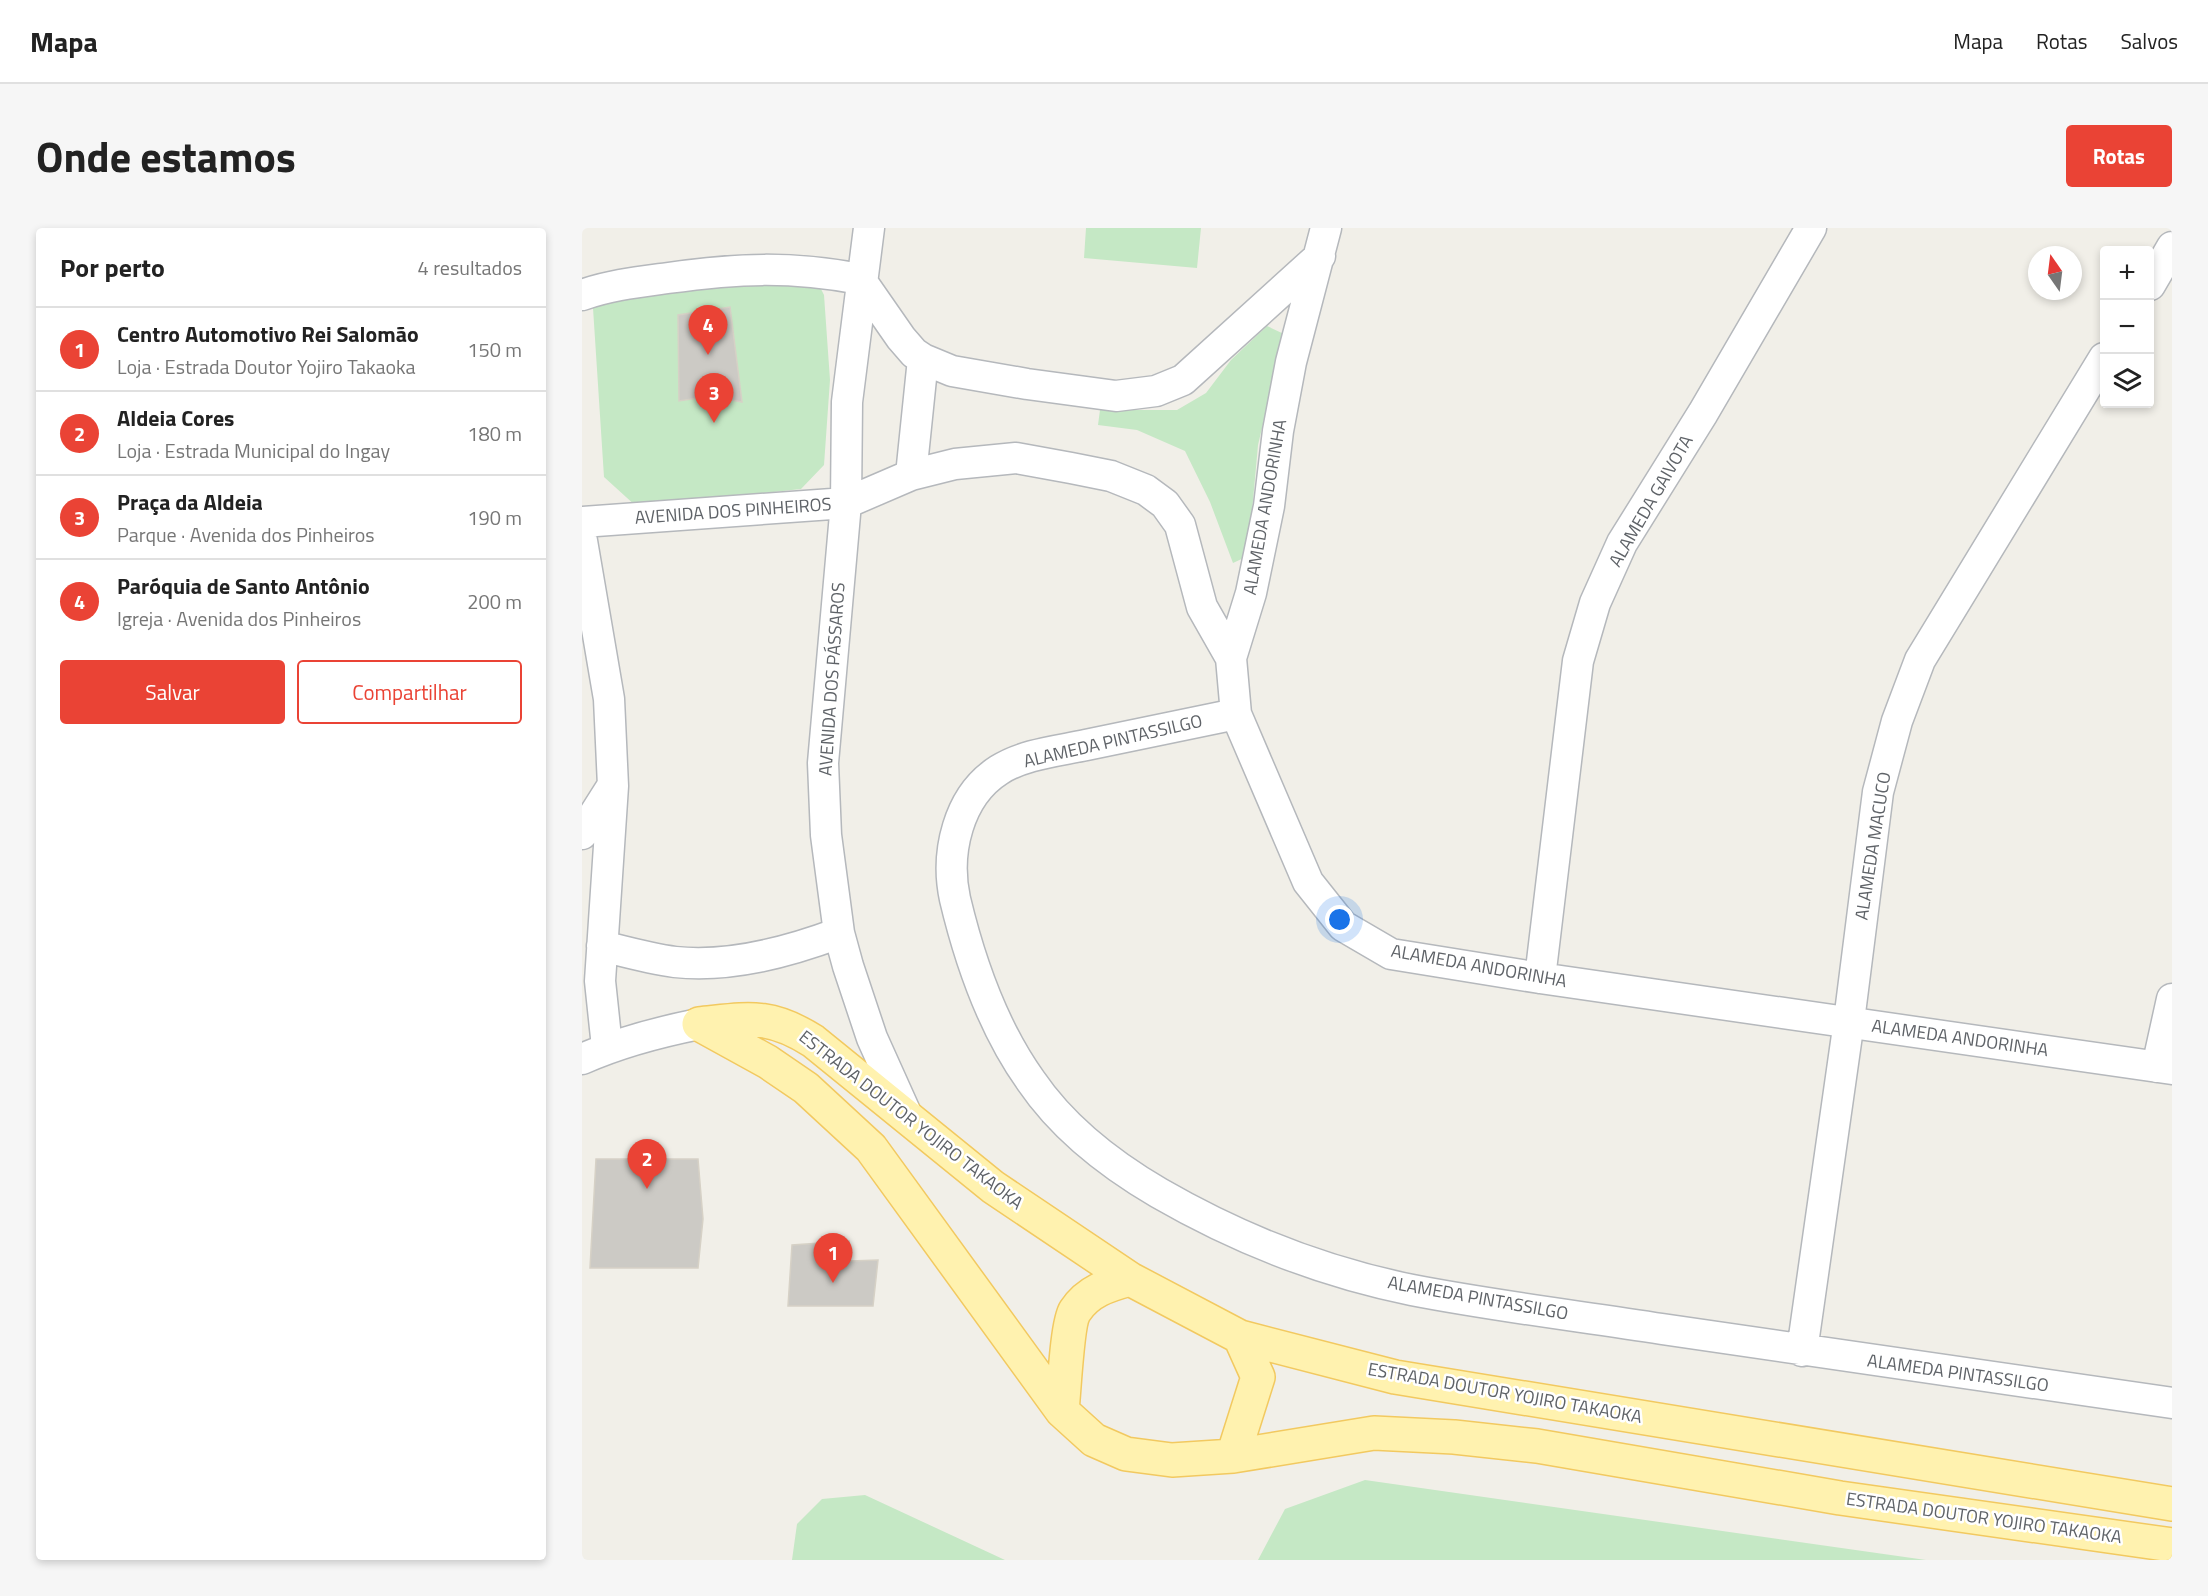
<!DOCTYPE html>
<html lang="pt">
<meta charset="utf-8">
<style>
body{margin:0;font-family:"Titillium Web",sans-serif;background:#f6f6f6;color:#222}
.controls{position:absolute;right:18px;top:18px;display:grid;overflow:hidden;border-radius:6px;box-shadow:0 3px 9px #0003}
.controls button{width:54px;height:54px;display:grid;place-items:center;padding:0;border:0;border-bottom:2px solid #e0e0e0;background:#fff;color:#222;font:30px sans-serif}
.compass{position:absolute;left:1446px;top:18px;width:54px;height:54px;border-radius:50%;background:#fff;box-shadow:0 3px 9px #0003;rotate:346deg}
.you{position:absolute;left:758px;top:692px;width:21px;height:21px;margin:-15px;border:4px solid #fff;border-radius:50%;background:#1a73e8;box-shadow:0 0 0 9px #1a73e833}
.badge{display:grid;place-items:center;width:39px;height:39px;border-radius:50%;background:#ea4335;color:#fff;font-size:20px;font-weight:700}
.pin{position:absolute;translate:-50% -50px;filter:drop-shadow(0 2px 3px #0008)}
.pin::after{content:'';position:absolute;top:32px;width:21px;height:18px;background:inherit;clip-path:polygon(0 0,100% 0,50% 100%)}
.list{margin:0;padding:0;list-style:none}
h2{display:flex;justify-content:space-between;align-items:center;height:78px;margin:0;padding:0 24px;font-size:26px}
h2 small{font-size:20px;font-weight:400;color:#767676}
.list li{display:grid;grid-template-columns:39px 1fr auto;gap:18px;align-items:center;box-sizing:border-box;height:84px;padding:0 24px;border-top:2px solid #e0e0e0}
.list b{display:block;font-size:22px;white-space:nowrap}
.list p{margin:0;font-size:20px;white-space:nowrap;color:#767676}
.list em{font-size:20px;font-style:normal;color:#767676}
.actions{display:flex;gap:12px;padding:18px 24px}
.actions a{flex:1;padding:14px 0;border:2px solid #ea4335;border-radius:6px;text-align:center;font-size:21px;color:#ea4335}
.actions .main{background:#ea4335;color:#fff}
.icon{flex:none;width:33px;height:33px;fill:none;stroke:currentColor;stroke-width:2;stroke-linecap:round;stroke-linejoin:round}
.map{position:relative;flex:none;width:1590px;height:1332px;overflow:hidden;border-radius:6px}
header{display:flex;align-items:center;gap:36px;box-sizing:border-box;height:84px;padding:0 30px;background:#fff;border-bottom:2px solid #e0e0e0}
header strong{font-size:28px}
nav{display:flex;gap:33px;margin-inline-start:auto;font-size:21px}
.intro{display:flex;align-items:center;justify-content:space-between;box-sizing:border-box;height:144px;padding:0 36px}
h1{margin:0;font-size:42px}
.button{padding:15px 27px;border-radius:6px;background:#ea4335;color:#fff;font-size:21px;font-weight:700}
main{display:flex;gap:36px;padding:0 36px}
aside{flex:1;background:#fff;border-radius:6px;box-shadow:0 3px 9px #0003}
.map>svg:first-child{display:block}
</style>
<header>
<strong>Mapa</strong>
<nav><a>Mapa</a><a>Rotas</a><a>Salvos</a></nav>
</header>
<div class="intro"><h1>Onde estamos</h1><a class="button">Rotas</a></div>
<main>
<aside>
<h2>Por perto<small>4 resultados</small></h2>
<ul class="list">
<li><span class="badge">1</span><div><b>Centro Automotivo Rei Salomão</b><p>Loja · Estrada Doutor Yojiro Takaoka</p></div><em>150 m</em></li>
<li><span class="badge">2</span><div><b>Aldeia Cores</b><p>Loja · Estrada Municipal do Ingay</p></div><em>180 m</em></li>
<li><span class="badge">3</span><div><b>Praça da Aldeia</b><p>Parque · Avenida dos Pinheiros</p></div><em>190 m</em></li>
<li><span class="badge">4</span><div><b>Paróquia de Santo Antônio</b><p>Igreja · Avenida dos Pinheiros</p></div><em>200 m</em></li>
</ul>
<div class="actions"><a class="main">Salvar</a><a>Compartilhar</a></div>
</aside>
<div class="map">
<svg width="1590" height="1332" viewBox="0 0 1590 1332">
<rect width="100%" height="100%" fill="#f1efe8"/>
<path fill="#c5e8c5" d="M504 0H619L615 40 502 30Z
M234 51 242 67 248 152 242 237 219 261 55 279 22 249 11 80 35 65Z
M685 98 702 106 676 217 666 328 651 335 628 274 603 223 555 202 516 197 518 182H595L624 165 649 132Z
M783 1252 1344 1332H676L703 1281Z
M283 1267 423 1332H210L215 1296 240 1271Z"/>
<path fill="#cccac5" stroke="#d6d1c6" stroke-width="1.5" d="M148 79 160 174 129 168 97 173 96 87Z
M14 931H116L121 991 116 1040H8Z
M267 1013 268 1033 296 1032 291 1078H206L210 1017Z"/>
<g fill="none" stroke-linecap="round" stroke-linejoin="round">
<g stroke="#b5b8bc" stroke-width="33">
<path id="minor" d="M287 0 265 174 264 275 241 535 244 607 257 705 266 738 290 810 326 890
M744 0 709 134 696 203 687 278 669 365 649 430 654 486 726 654 761 698 809 726 958 750 1590 841
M1568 57 1590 19
M0 67C28 57 56 54 86 50 157 40 208 38 278 51L319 110 332 125 341 131 370 143 445 156 534 168 574 163 601 152 738 28
M329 247 341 131
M0 294 264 275 329 247 373 236 434 230 489 240 529 248 564 262 583 276 598 297 620 379 649 430
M0 313 27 471 31 558 18 753 25 819
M654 486C604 496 554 507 504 517 476 523 442 526 417 542 376 568 363 625 373 671 388 734 411 800 449 853 481 900 529 937 577 965 655 1010 741 1044 830 1062 912 1078 997 1088 1080 1101 1250 1127 1420 1151 1590 1175
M0 606 29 560
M20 718C44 724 69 731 93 734 148 740 206 724 257 705
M958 750 996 433 1013 375 1040 315 1121 185 1229 0
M0 831C38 814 77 804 117 796
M1575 839 1590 771
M1220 1123 1267 793 1296 564 1315 493 1338 432 1522 130"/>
</g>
<g stroke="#f2c960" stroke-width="36">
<path id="major" d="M117 796 186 834 224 860 289 920 480 1183 512 1212 544 1226 590 1232 651 1228 792 1205 872 1209 955 1218 1258 1270 1590 1317
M117 796C166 791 187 785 231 813L411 959 548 1051 658 1109 813 1149 1590 1276
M480 1183C482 1165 485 1095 493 1083 506 1063 526 1057 548 1051
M651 1228 676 1149 658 1109"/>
</g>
<use href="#minor" stroke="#fff" stroke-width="30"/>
<use href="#major" stroke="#fff2af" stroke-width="33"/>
</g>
<g text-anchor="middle" stroke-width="5" stroke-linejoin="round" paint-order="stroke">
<g font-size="18" fill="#5f6368" stroke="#fff">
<text transform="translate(1069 273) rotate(-60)" y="6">ALAMEDA GAIVOTA</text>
<text transform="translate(683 279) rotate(-80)" y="6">ALAMEDA ANDORINHA</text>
<text transform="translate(151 283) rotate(-4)" y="6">AVENIDA DOS PINHEIROS</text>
<text transform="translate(250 451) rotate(-86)" y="6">AVENIDA DOS PÁSSAROS</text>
<text transform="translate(531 513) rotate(-13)" y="6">ALAMEDA PINTASSILGO</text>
<text transform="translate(1291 618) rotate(-81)" y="6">ALAMEDA MACUCO</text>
<text transform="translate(897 738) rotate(10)" y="6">ALAMEDA ANDORINHA</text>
<text transform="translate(1378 810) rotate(8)" y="6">ALAMEDA ANDORINHA</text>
<text transform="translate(329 892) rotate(38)" y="6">ESTRADA DOUTOR YOJIRO TAKAOKA</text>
<text transform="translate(896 1070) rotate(10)" y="6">ALAMEDA PINTASSILGO</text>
<text transform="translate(1376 1145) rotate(8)" y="6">ALAMEDA PINTASSILGO</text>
<text transform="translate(923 1165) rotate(10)" y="6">ESTRADA DOUTOR YOJIRO TAKAOKA</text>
<text transform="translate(1402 1290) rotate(8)" y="6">ESTRADA DOUTOR YOJIRO TAKAOKA</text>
</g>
</g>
</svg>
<div class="controls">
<button>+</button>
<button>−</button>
<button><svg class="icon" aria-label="layers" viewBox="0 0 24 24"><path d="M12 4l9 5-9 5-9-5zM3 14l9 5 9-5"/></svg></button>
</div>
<svg class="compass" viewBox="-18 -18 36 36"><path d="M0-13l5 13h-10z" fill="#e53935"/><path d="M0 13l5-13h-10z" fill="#767676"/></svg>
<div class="you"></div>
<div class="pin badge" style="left:251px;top:1055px">1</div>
<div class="pin badge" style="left:65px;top:961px">2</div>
<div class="pin badge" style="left:132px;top:195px">3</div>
<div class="pin badge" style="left:126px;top:127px">4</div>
</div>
</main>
